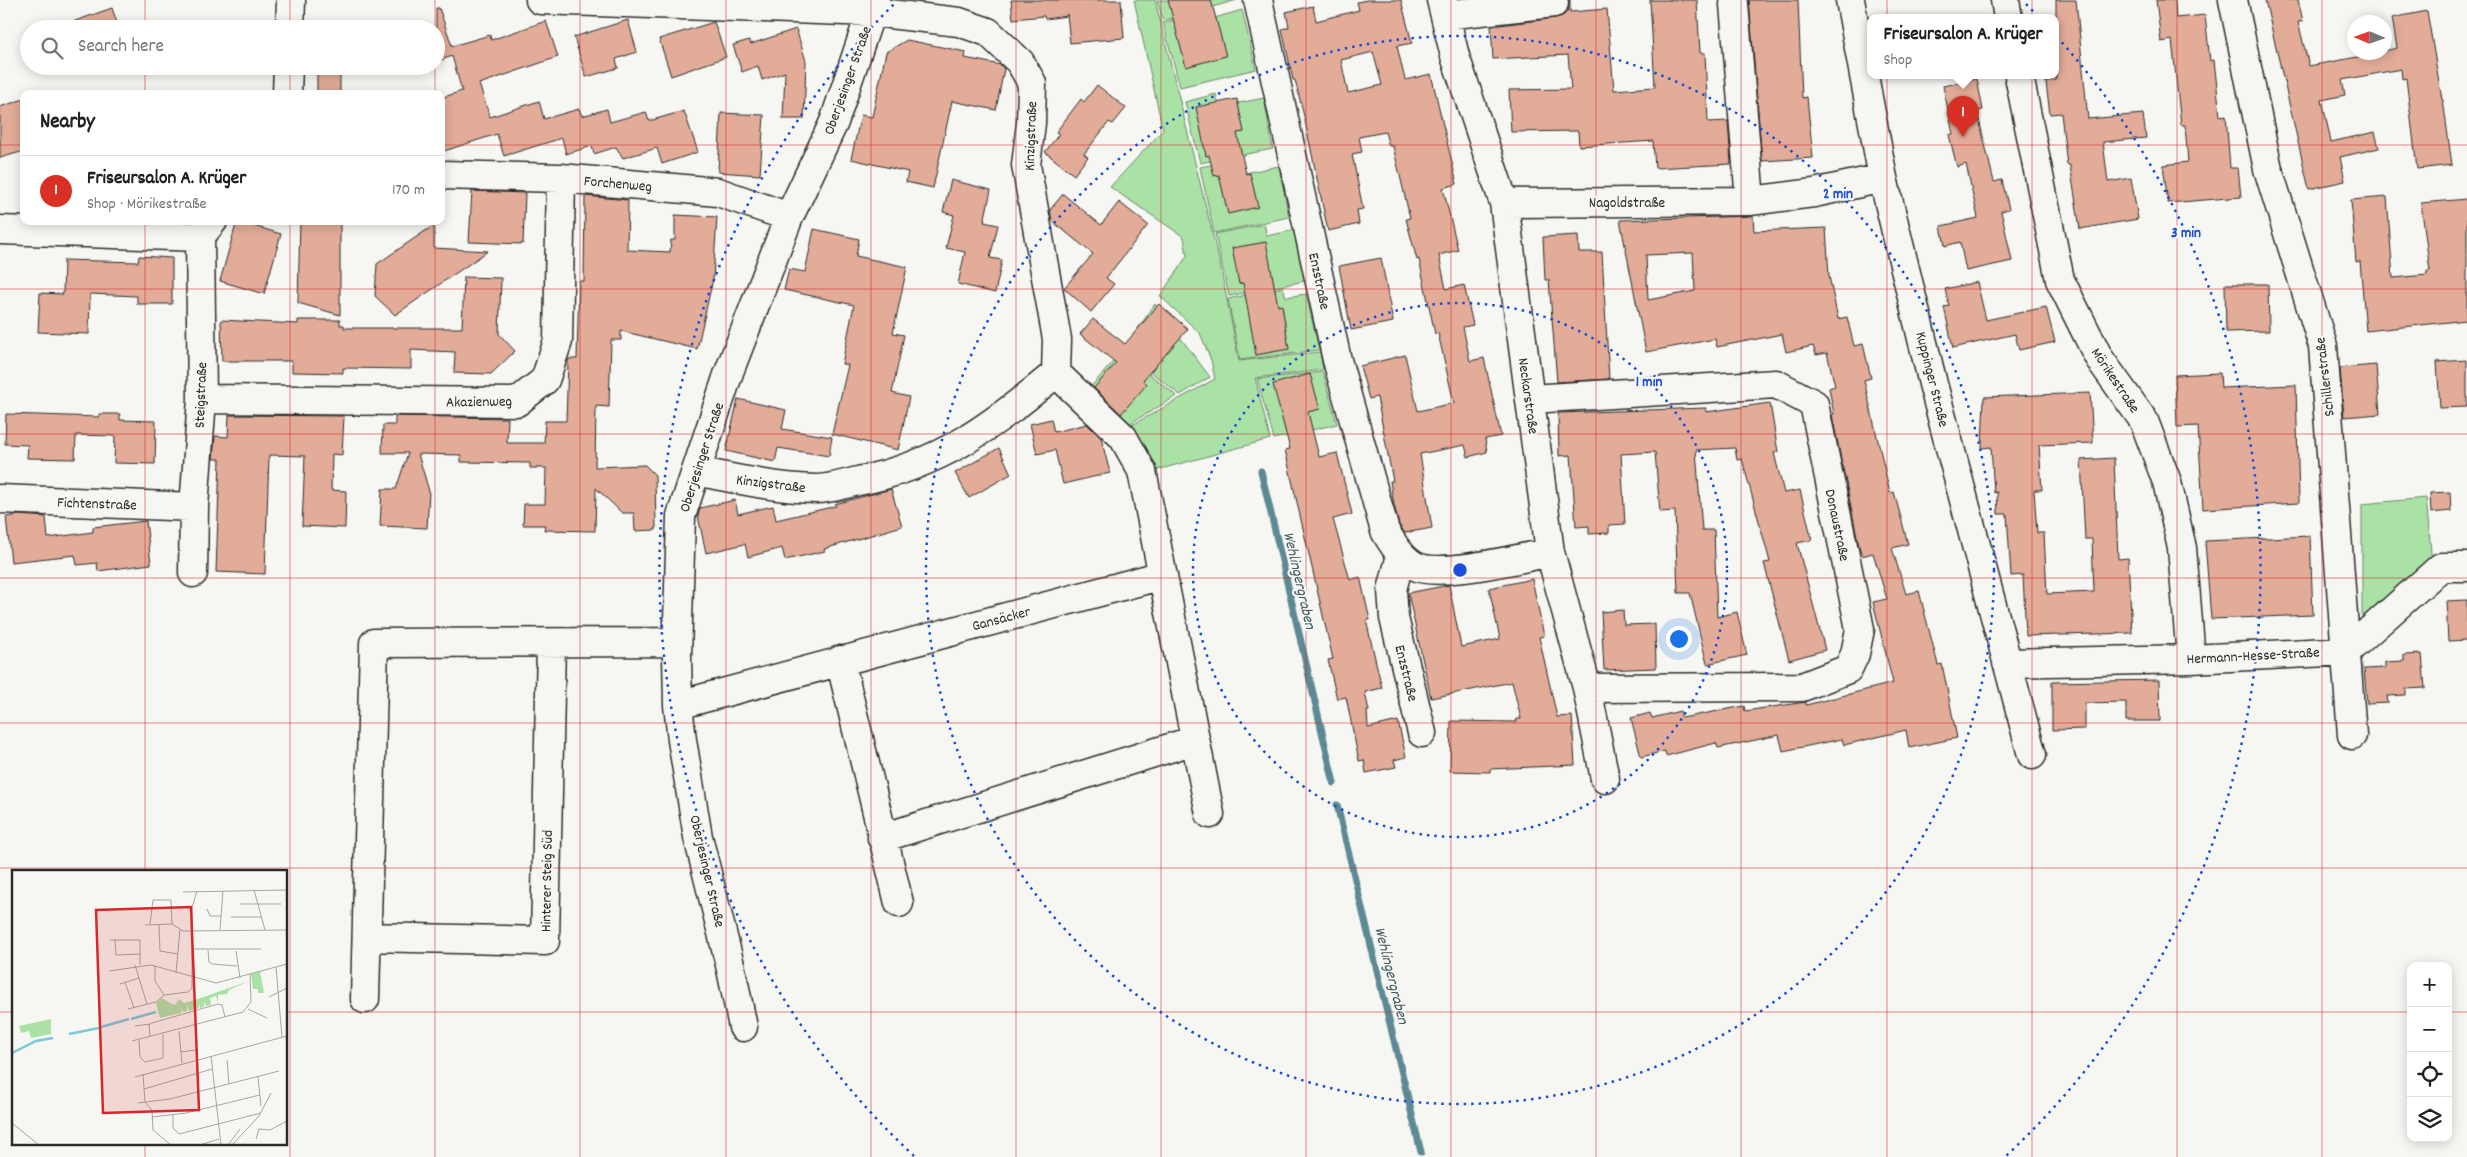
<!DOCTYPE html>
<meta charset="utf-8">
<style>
body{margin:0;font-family:Dekko,sans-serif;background:#f2f2f2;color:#202124}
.controls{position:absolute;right:15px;bottom:15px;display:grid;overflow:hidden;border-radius:10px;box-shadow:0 2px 12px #0003}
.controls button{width:45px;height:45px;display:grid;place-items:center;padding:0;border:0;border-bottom:1px solid #e0e0e0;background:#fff;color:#202124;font:25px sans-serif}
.compass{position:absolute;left:2347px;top:15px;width:45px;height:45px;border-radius:50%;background:#fff;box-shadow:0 2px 12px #0003;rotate:272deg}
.you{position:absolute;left:1678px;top:638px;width:18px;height:18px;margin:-12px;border:4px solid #fff;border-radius:50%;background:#1a73e8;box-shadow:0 0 0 8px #1a73e833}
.badge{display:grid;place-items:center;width:32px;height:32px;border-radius:50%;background:#d93025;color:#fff;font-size:16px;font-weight:700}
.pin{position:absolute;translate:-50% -41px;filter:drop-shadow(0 1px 2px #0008)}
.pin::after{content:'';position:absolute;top:26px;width:18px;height:15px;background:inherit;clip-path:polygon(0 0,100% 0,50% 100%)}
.popup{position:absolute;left:1867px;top:14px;width:192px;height:65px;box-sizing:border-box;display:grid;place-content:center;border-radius:10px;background:#fff;filter:drop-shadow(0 1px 4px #0005);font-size:16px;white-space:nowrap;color:#757577}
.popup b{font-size:19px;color:#202124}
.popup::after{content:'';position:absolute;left:50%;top:100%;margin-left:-10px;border:10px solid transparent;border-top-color:#fff}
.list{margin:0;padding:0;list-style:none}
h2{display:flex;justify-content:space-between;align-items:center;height:65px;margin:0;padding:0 20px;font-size:21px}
h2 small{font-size:16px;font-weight:400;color:#757577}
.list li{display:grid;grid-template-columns:32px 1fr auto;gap:15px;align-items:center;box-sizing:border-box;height:70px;padding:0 20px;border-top:1px solid #e0e0e0}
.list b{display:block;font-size:19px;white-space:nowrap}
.list p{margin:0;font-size:16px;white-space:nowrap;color:#757577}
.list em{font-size:16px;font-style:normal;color:#757577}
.icon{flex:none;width:28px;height:28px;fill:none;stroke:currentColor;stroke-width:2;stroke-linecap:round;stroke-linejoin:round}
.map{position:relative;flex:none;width:2467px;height:1157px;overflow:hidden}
.search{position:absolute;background:#fff;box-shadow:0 2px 12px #0003;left:20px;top:20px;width:425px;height:55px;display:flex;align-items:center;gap:12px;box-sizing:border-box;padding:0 18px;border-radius:28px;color:#757577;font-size:19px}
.panel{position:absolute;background:#fff;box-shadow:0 2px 12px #0003;left:20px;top:90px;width:425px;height:135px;border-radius:10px}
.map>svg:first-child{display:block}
</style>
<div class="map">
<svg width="2467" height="1157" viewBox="0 0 2467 1157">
<rect width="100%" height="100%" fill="#f6f6f2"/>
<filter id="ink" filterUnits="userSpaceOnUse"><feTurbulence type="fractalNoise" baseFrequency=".02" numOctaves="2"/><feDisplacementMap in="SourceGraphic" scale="10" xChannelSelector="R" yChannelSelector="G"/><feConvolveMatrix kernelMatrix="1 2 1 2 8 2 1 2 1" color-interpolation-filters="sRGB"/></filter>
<g filter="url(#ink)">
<path fill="#aae2a6" stroke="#6a8668" d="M1134 0H1155L1220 264 1239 361 1320 352 1323 370 1255 378 1270 439 1150 472 1125 429 1215 379 1211 360 1200 333 1160 296 1187 256 1184 237 1110 187 1163 130Z
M1157 0H1237L1163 21Z
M1242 10 1256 69 1180 87 1163 23 1190 15 1194 24Z
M1216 94 1219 107 1264 98 1273 149 1200 163 1185 102Z
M1231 161 1235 175 1279 166 1289 217 1214 233 1200 167Z
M1264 224 1267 236 1295 230 1305 281 1229 296 1215 234Z
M1283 287 1286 297 1306 294 1319 350 1240 360 1228 299Z
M1155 304 1210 377 1180 395 1123 350Z
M1122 352 1177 396 1124 427 1088 390Z
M1323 372 1337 424 1274 439 1257 379Z
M2426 498 2432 563 2362 620V504Z"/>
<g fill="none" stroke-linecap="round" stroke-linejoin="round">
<path stroke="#5b8994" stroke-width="7" d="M1261 471 1334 783
M1337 805 1421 1152"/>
</g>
<path fill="#e2ac98" stroke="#2b2b2b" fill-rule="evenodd" d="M1011 0H1121L1124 38 1070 43 1067 14V16L1045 19 1044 16 1013 19Z
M1168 0H1211L1226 56 1186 67Z
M1367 0H1401L1412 43 1397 46 1405 80 1431 74 1457 184 1443 188 1458 250 1439 255 1446 289 1464 285 1473 325 1463 327 1470 361 1484 358 1501 436 1485 439 1487 452 1468 457 1465 445 1420 454 1432 528 1405 533 1399 525 1394 505 1390 481H1393L1377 397 1369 399 1360 366 1405 355 1418 411 1454 403 1438 333 1435 334 1419 259 1417 260 1406 219 1410 218 1393 146H1389L1385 132 1359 137 1362 152 1352 154 1363 209 1357 210 1359 224 1328 231 1304 116 1295 80H1293L1282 29 1289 27 1286 12 1313 6 1316 21 1359 10 1357 2ZM1373 52 1382 85 1348 93 1341 60Z
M1569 0H1570V12L1607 9 1614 90 1655 87 1650 0H1697L1700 53H1705L1708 122 1728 121 1731 164 1655 168 1653 141 1579 146 1578 131 1511 132 1509 90 1571 89 1568 55 1493 59 1491 26 1556 18 1564 15 1568 10Z
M1749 0H1798L1802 98 1807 97 1813 158 1762 161Z
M2056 0H2076L2088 119 2143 114 2146 138 2103 142 2108 182 2131 178 2138 219 2080 229 2070 165H2067L2061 113 2050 114 2047 91 2046 81 2056 80Z
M2156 0H2175L2176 18 2205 15 2210 61 2214 60 2220 116 2226 115 2230 168H2238L2241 197 2168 203 2163 165 2188 162 2185 125H2181L2172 40 2161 42Z
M2265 0H2298L2303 21 2298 22 2309 66 2384 52V51L2397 48 2392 18 2427 11 2442 100H2443L2452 165 2417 169 2406 78 2402 79 2401 69 2342 80 2345 95 2322 100 2331 142 2375 132 2379 148 2340 157 2345 181 2309 189Z
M112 8 119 29H61V26Z
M436 8H439L452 46 490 35 491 40 546 21 558 57 479 84 490 117 539 101 544 119 579 109 582 116 607 109 610 122 646 112 649 121 684 111 698 152 662 164 657 148 623 158 616 147 594 154 592 146 566 154 562 138 504 156 497 134 441 152V98L462 91 452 56 436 62Z
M628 20 637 52 616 59 618 68 586 77 574 37Z
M714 22 726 57 671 76 659 39Z
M796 29 806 61 804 119H783L785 72 762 80 758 66 742 72 733 45 749 40 751 44Z
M907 40 966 52 965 58 1001 65 1004 69 996 110 952 101 933 188 906 182 908 172 851 159 861 115 872 117 886 52Z
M317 74 340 75V94H317Z
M1977 79 1983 110 1977 111 1994 182 2002 180 2009 209 2001 211 2012 261 1966 271 1960 242 1945 246 1941 226 1978 218 1966 164 1957 167 1949 135 1953 134 1943 86Z
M1097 85 1126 108 1113 124 1109 122 1084 154 1088 157 1074 175 1045 152 1059 134 1056 132 1081 99 1084 102Z
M24 99V151L0 158V107Z
M1237 99 1244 132 1237 133 1246 174 1250 173 1258 207 1228 214 1219 175 1214 176 1209 155 1206 156 1196 107Z
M721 113 764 115 760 175 718 172Z
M951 180 991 190 984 222 998 225 990 258 1002 260 995 293 958 284 965 252 946 248 954 215 943 212Z
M472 191 525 193 523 244 469 242Z
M1063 194 1101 225 1119 202 1148 225 1106 278 1114 284 1091 312 1064 288 1093 254 1052 221 1050 210Z
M585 196 628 200 627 250 670 252 671 240H675V215L717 217 713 279 697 349 621 331V340H611L609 407 596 406 595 467 645 465 655 475 656 530 635 531 634 513H622L596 488 595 531 544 530 545 525H523L524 504H545L546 468H530V463L461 462V455L418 454 429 491 427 528 380 526 382 489H396L408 453H382L383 425H395V416L508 418 507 443H544L545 421H566L568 361 569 359H577L579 281H584Z
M2387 197 2393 278 2427 275V271H2430L2421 203 2467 199V320L2366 331 2360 261 2356 262 2351 200Z
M1753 216 1754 231 1826 228 1829 276 1838 319 1847 317 1854 346 1863 344 1871 378 1864 380 1890 493 1894 492 1908 544 1892 548 1906 594 1919 591 1938 665 1942 664 1957 738 1909 748 1906 730 1844 745 1842 739 1783 751 1779 735 1718 748 1716 743 1666 756 1665 751 1641 757 1631 718 1650 713 1652 718 1680 711 1682 718 1744 706 1745 711 1806 702V705L1893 683 1873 602 1887 599 1873 553 1862 556 1859 546 1832 415 1834 414 1829 388 1835 386 1827 353 1816 355 1813 346 1786 352 1782 334 1717 347 1715 339 1646 352 1620 220ZM1693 253 1695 291 1648 300 1646 255Z
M237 221 281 234 264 294 220 281Z
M300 221H340V315L298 303Z
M434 225V248L488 251 395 315 375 296 377 264Z
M814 229 859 239 856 256 907 267 893 333 904 335 892 393 909 397 898 450 832 434 848 365 842 364 854 305 784 290 789 269 805 272Z
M1578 235 1579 252H1602L1609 379 1557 382 1549 280H1545L1543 237Z
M1266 242 1278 306 1282 305 1289 349 1256 355 1243 283 1239 284 1232 248Z
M139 256 172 258V304H137V296L90 294 89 334 38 332 40 293 63 294 64 260 138 262Z
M1381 258 1393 322 1351 330 1339 266Z
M464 277 501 278 499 334 515 351 491 374 454 373 455 352 411 350V369L343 368V373L292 372V361H222L221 320 298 324V320H340V325H344V328H462Z
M1977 282 1986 320 2046 307 2055 342 2019 350 2015 334 1953 348 1944 307 1949 306 1945 289Z
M2225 284H2268L2269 331 2226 332Z
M1159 304 1188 329 1143 380 1147 384 1121 414 1094 388 1116 363 1080 334 1093 319 1125 344Z
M2467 360V407L2440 408 2437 362Z
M2376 365 2380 414 2344 417 2340 368Z
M2220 373 2221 388 2296 385 2299 503 2203 509 2198 426 2177 427 2175 375Z
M1310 374 1320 409 1308 412 1319 457 1337 453 1352 514 1333 519 1350 580 1360 577 1370 620H1366L1382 688 1365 692 1369 711H1367L1368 728 1398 721 1406 757 1394 760 1396 767 1366 773 1364 760 1359 761 1346 697 1337 699 1328 660 1333 659 1285 450 1290 449 1273 384Z
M2090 393 2093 443 2039 445 2042 490H2034L2037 533H2044L2047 594 2094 592 2092 539H2085L2081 460 2114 458 2118 559 2128 558 2132 633 2026 636 2023 575 2011 576 2007 514H1998L1997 492 1994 493 1991 447 1982 448 1984 397Z
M738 399 786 410 782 429 832 437 829 456 778 448 775 462 726 451Z
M1770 403 1778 452 1774 453 1784 493 1800 490 1812 540 1797 543 1825 650 1789 660 1764 563 1770 562 1742 459 1737 460 1735 448 1696 450 1702 530H1714L1717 617 1737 612 1747 655 1707 664 1690 593H1678L1675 511 1660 512 1655 452 1621 454 1625 524 1609 525V533L1589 534V526L1576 527 1571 455 1559 456 1558 413 1706 408V412Z
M6 414 99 417V414H120V420L156 421 155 464 114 463 115 436 76 435 75 459 27 458 28 445 5 444Z
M229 415 344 416 342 455 332 454 331 490 346 491 345 528 302 526 305 456 269 455 265 574 216 572 220 459H213L215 436 228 437Z
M1051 419 1054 432 1087 424 1101 438 1110 473 1063 484 1055 450 1037 454 1030 424Z
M999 448 1011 474 969 498 955 473Z
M891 489 902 526 824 549 825 551 785 560 782 548 748 557 745 544 706 553 698 516 700 508 735 500 738 514 773 506 776 520 836 506 835 504Z
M2450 492 2451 511 2431 513 2430 493Z
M19 515 46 517 48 538 93 532V527L146 521 151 564 98 571 97 563 77 565 75 555 11 562 6 517Z
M2310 536 2313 615 2211 619 2205 541Z
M1532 579 1544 636 1539 637 1557 717 1572 716 1575 765 1490 769V772L1450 771 1451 721 1517 722 1516 719H1521L1512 682 1431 698 1408 593 1449 585 1461 647 1500 639 1489 588Z
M2467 600V640L2448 641 2446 601Z
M1623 610 1624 625 1655 624 1656 668 1604 670 1601 612Z
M2422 654 2425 688 2406 689V695L2387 696 2388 703 2367 704 2364 669 2385 668V662L2404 661V655Z
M2159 680 2160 721H2126V702L2085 703V729L2052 730V682Z"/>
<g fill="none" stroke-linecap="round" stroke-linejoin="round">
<g stroke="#2b2b2b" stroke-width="31">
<path id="minor" d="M540 0 872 12 959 22 988 32 1020 62 1032 83 1031 123 1026 165 1057 339 1056 373C992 426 941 465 858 481 845 484 830 489 816 489 775 488 736 479 696 471
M1258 0 1337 360 1385 531C1393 544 1401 558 1415 566 1438 578 1523 558 1550 552
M1441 0 1455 56 1504 203 1550 552 1587 688 1605 779
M1850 0 1883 178 1933 384 2032 755
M2005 0 2008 18
M2233 0 2268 169 2323 346 2352 735
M1734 4 1750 201
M1445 15 1554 3
M290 29 291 0
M2019 76 2060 280 2099 358 2144 421 2167 482 2182 548 2191 659
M287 94 288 66
M441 175 561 178 718 192 789 217
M1504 203 1750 201 1814 193 1883 178
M0 230 200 237
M1056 373 1123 437 1142 471 1210 814
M202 399 517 402 545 380 558 341 561 178
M1530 399 1776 384 1814 404 1860 629 1855 654 1848 669 1802 687 1587 688
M0 499 194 507
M1401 555 1392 590 1394 618 1422 733
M193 573 194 507 202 399 200 237 213 221
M840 660 899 903
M2007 663 2191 659 2347 651 2441 567H2467
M678 705 1163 575
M882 838 1195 740
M367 937 545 941 551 643
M365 999 374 643 677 642
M743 1027 731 969 698 837 682 740 678 705 677 656 681 516 729 372 789 217 834 122 875 0"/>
</g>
<use href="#minor" stroke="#f6f6f2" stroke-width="28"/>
</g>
</g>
<path fill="none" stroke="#d62828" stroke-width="1" stroke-opacity="0.55" d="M145 0V29M290 0V29M435 0V29M580 0V1157M726 0V1157M871 0V1157M1016 0V1157M1161 0V1157M1306 0V1157M1451 0V1157M1596 0V1157M1741 0V1157M1887 0V1157M2032 0V1157M2177 0V1157M2322 0V1157M145 66V94M290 66V94M435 66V94M0 145H24M441 145H2467M145 221V871M290 221V1157M435 221V1157M0 289H2467M0 434H2467M0 578H2467M0 723H2467M0 868H2467M0 1012H14M286 1012H2411M2448 1012H2467M145 1143V1157"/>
<g fill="none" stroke="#1d4ed8" stroke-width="2.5" stroke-dasharray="2.5 5">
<circle cx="1460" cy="570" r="267"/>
<circle cx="1460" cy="570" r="534"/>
<path d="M914 1156A801 801 0 0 1 894 4M2026 4A801 801 0 0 1 2006 1156"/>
</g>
<g text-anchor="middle" stroke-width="4.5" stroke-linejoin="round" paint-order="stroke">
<g font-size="15" fill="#2b2b2b" stroke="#f6f6f2">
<text transform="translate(847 80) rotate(-70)" y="5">Oberjesinger Straße</text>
<text transform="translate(1030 136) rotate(-88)" y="5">Kinzigstraße</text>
<text transform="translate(618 183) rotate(5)" y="5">Forchenweg</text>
<text x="1627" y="207">Nagoldstraße</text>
<text transform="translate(1320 281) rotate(78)" y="5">Enzstraße</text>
<text transform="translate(2324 377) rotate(-97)" y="5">Schillerstraße</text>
<text transform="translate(1933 379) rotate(76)" y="5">Kuppinger Straße</text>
<text transform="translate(2116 380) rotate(56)" y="5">Mörikestraße</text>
<text transform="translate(200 395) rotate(-88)" y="5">Steigstraße</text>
<text transform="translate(1529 396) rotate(82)" y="5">Neckarstraße</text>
<text transform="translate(479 401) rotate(-1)" y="5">Akazienweg</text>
<text transform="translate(701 457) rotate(-72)" y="5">Oberjesinger Straße</text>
<text transform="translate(771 483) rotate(7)" y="5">Kinzigstraße</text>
<text transform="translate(97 503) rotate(2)" y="5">Fichtenstraße</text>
<text transform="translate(1838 525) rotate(78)" y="5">Donaustraße</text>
<text transform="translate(1001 618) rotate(-15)" y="5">Gansäcker</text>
<text transform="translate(2253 655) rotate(-3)" y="5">Hermann-Hesse-Straße</text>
<text transform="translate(1407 673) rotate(76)" y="5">Enzstraße</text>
<text transform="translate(708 871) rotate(77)" y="5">Oberjesinger Straße</text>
<text transform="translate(546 881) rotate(-89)" y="5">Hinterer Steig Süd</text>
</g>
<g font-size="16" font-style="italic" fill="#435a60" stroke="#f6f6f2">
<text transform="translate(1301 580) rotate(77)" y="6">Wehlingergraben</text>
<text transform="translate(1393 975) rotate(76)" y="6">Wehlingergraben</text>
</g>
</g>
<g transform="translate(12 870)">
<rect width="275" height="275" fill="#f6f6f2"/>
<path d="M248 101 252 123H246V119H241L239 104ZM237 111 217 120 215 124 206 125V133L204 126 198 128 199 135 194 136 192 132V137L188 138 187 133V138L183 139 181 135 182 139 177 141 175 134V141L171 142 170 139 169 143 148 148 144 133 150 128 158 133 153 138 158 133 163 135 167 129 172 133 183 130ZM39 149V164L19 168 17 161 9 163 7 156Z" fill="#aae2a6"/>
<path fill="none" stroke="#7bc8da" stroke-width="2.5" d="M119 149 144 142M89 157 117 149M57 164 87 158M0 183 24 171 41 168"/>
<path fill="none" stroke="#a5a5a2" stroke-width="1" d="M242 20 253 60M171 22 275 20M228 34H269M195 39 198 46H209M219 47H250M138 54 141 30H159L160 54M133 55 160 54 171 61 275 60M147 55 148 81 166 84M208 60 211 21M98 70H128V95M103 70 104 85 128 84M181 79H249M196 80 197 92 200 94 225 96M224 81 228 108M123 95 135 134M143 96V111L152 125 176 122 180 118V38L185 21M264 97 270 167M97 101 139 95 204 113 275 94M164 103 168 60M113 112 122 138M108 114 127 108M257 127 275 118M116 139 144 132 152 125M236 139 255 148M123 156 138 154M167 161 170 193M138 166 137 155 140 153 206 134 210 135 213 147M127 170 128 187 133 192 151 188V164M120 171 231 142 239 132 238 104M168 182 184 180M199 186 209 275M215 190 217 214M131 204 133 232 140 240 141 260 159 275M123 207 275 166M246 207 249 236M132 219 200 199M126 233 158 229 267 201M161 245V258L167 264 249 243M140 247 174 243 248 225M0 253 27 275M244 269 247 259 258 260 275 251M188 275 207 269M216 275 228 259M220 275 247 246 259 223"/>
<path fill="#d62828" fill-opacity="0.15" stroke="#d62828" stroke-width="2.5" d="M179 37 187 240 91 243 84 40Z"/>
<rect width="275" height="275" fill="none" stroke="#2b2b2b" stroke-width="2.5"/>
</g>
<circle cx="1460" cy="570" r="8" fill="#1d4ed8" stroke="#f6f6f2" stroke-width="2.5"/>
<g font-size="15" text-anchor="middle" font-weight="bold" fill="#1d4ed8" stroke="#f6f6f2" stroke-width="4.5" stroke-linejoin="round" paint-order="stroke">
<text x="1838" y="198">2 min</text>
<text x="2186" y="237">3 min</text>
<text x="1649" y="386">1 min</text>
</g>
</svg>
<div class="controls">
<button>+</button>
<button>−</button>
<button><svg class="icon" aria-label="locate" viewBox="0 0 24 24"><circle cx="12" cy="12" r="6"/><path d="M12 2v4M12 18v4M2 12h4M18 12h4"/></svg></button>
<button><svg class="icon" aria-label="layers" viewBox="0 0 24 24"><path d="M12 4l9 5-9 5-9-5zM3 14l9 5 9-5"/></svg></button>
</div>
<svg class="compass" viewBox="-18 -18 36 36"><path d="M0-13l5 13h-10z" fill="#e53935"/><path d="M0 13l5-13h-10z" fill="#757577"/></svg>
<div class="you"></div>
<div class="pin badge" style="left:1963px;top:137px">1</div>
<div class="popup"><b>Friseursalon A. Krüger</b>Shop</div>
<div class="search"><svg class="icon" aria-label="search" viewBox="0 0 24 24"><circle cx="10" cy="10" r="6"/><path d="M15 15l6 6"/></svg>Search here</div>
<section class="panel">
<h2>Nearby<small></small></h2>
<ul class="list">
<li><span class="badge">1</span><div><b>Friseursalon A. Krüger</b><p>Shop · Mörikestraße</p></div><em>170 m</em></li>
</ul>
</section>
</div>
